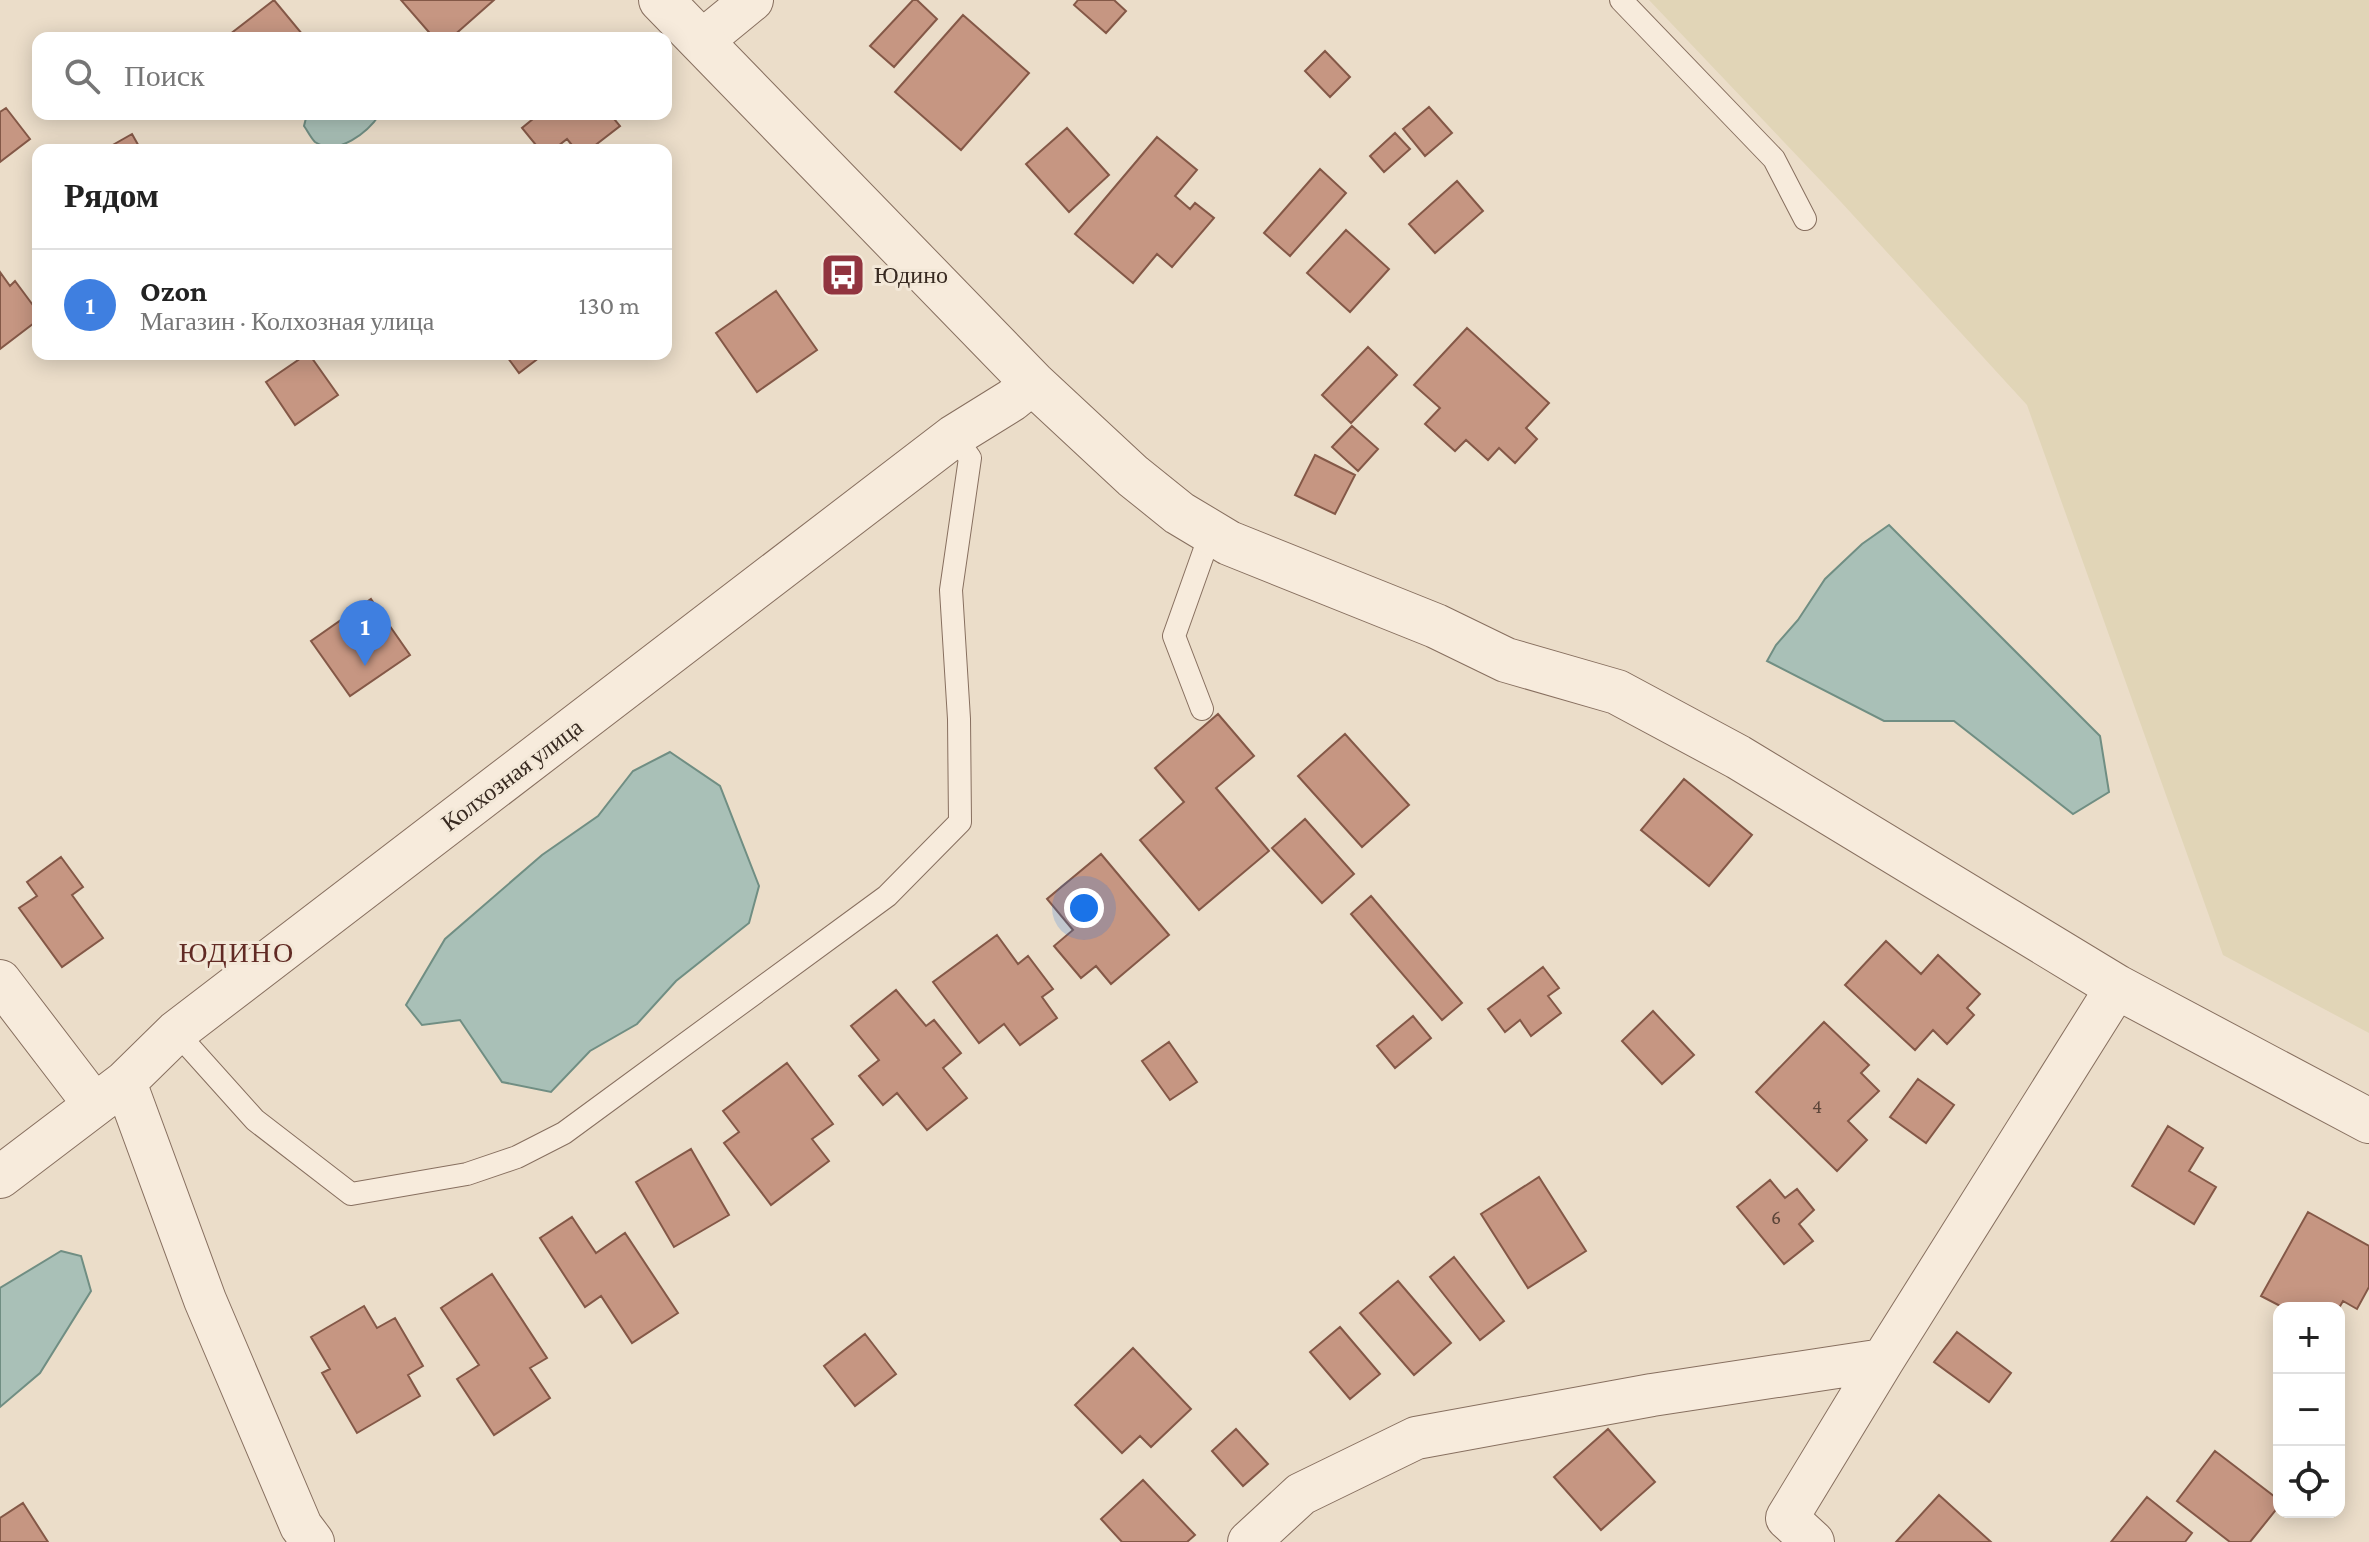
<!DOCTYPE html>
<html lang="ru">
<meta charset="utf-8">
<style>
body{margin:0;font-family:"Crimson Pro",serif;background:#f6f6f6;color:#222}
.controls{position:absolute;right:24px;bottom:24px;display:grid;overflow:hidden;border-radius:16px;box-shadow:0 4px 20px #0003}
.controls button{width:72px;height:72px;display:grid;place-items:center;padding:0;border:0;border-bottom:2px solid #e0e0e0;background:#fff;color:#222;font:40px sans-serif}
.you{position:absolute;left:1084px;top:908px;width:28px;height:28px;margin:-20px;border:6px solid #fff;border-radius:50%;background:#1a73e8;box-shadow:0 0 0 12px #1a73e833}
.badge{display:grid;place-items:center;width:52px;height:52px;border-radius:50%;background:#0b8043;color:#fff;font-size:26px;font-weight:700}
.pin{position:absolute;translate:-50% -66px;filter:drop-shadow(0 2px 4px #0008)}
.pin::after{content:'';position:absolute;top:42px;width:28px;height:24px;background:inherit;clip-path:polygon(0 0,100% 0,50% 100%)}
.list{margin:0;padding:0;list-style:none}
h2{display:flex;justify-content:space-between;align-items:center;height:104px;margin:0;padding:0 32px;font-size:34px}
h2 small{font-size:26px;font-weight:400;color:#767676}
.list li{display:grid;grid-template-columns:52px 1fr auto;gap:24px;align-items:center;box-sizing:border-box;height:112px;padding:0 32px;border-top:2px solid #e0e0e0}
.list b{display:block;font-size:30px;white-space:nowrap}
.list p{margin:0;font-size:26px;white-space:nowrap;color:#767676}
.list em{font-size:26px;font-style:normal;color:#767676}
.icon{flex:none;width:44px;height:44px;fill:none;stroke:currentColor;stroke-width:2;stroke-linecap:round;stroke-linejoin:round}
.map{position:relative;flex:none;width:2369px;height:1542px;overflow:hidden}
.search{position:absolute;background:#fff;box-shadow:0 4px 20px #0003;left:32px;top:32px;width:640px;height:88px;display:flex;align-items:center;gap:20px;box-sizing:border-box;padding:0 28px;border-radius:16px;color:#767676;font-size:30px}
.panel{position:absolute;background:#fff;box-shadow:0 4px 20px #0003;left:32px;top:144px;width:640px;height:216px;border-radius:16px}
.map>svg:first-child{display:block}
</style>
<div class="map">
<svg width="2369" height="1542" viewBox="0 0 2369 1542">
<rect width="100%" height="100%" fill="#ebddc9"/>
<path fill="#e1d5b7" d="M1649 0H2369V1033L2223 955 2027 405 1841 202Z"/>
<path fill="#a9c0b7" stroke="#708e83" stroke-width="2" d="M307 114H380C368 132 338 157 315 142 311 138 307 130 304 126Z
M1889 525 2100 736 2109 792 2073 814 1954 721H1884L1767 661 1776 645 1798 620 1825 579 1862 544Z
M670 752 720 786 759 886 749 923 676 981 637 1024 590 1051 551 1092 502 1082 460 1020 422 1025 406 1005 445 939 542 855 598 816 633 771Z
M61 1251 81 1256 91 1291 40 1373 0 1407V1288Z"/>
<path fill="#c69682" stroke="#845847" stroke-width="2" d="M274 0 303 35 299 38H225Z
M401 0H494L451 38H434Z
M913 0H917L937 19 894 67 870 46Z
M1078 0H1114L1126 11 1106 33 1074 5Z
M963 15 1029 73 961 150 895 92Z
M1325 51 1350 77 1330 97 1305 71Z
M1429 107 1452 133 1425 156 1403 129Z
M6 108 30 139 0 162V112Z
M539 114H610L620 126 589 150H576L567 139 553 150H540L522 128Z
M1067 128 1109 175 1069 212 1026 164Z
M1395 133 1410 149 1384 172 1370 156Z
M132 134 141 150H104Z
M1157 137 1197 170 1175 196 1190 209 1195 203 1214 218 1172 267 1157 254 1133 283 1075 234Z
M1320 169 1346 193 1290 256 1264 233Z
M1457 181 1483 211 1435 253 1409 224Z
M1346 230 1389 269 1350 312 1307 273Z
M0 272 10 286 15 281 38 312V320L0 349Z
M776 291 817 350 757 392 716 333Z
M1467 328 1549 403 1526 428 1537 439 1515 463 1499 448 1488 460 1466 440 1455 451 1425 424 1440 408 1414 385Z
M1368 347 1397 375 1351 423 1322 395Z
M307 354H309L338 395 295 425 266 382Z
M505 354H544L519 373Z
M1352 426 1378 449 1358 471 1332 447Z
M1315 455 1355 475 1335 514 1295 495Z
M371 599 410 655 350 696 311 641Z
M1218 714 1254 756 1216 788 1269 851 1199 910 1140 840 1184 802 1155 768Z
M1345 734 1409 805 1362 847 1298 776Z
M1684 779 1752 835 1709 886 1641 830Z
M1305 819 1354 874 1322 903 1272 848Z
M1101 854 1169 935 1111 984 1096 966 1081 978 1054 946 1073 930 1047 899Z
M61 857 83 887 72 895 103 938 62 967 19 908 37 896 27 882Z
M1371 896 1462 1003 1442 1020 1351 914Z
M997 935 1018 964 1028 956 1053 989 1042 997 1057 1018 1020 1045 1004 1024 979 1043 933 982Z
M1886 941 1921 974 1938 955 1980 994 1967 1008 1974 1015 1947 1044 1933 1030 1915 1050 1845 985Z
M1543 967 1559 988 1548 996 1561 1013 1531 1036 1520 1020 1505 1032 1488 1009Z
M896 990 926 1026 934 1020 961 1053 943 1068 967 1098 927 1130 897 1093 883 1105 859 1076 879 1060 851 1026Z
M1653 1011 1694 1055 1662 1084 1622 1041Z
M1413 1016 1431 1038 1395 1068 1377 1046Z
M1824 1022 1869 1065 1861 1073 1879 1091 1848 1121 1867 1140 1837 1171 1756 1092Z
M1169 1042 1197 1082 1170 1100 1142 1061Z
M787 1063 833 1124 812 1139 829 1161 771 1205 724 1143 739 1132 723 1111Z
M1918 1079 1954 1105 1926 1143 1890 1117Z
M2168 1126 2203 1148 2189 1171 2216 1187 2194 1224 2132 1186Z
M691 1149 729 1215 674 1247 636 1182Z
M1539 1177 1586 1251 1528 1288 1481 1214Z
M1770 1180 1785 1198 1797 1189 1814 1210 1799 1224 1813 1241 1784 1264 1737 1207Z
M2308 1212 2369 1246V1287L2357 1309 2343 1301 2339 1308H2284L2261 1296Z
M572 1217 596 1253 625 1233 678 1313 632 1343 601 1296 585 1307 540 1238Z
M1454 1257 1504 1321 1480 1340 1430 1277Z
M492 1274 547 1358 530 1368 550 1398 494 1435 457 1379 479 1365 441 1308Z
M1398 1281 1451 1343 1414 1375 1360 1313Z
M364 1306 377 1328 395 1318 423 1366 408 1375 420 1396 357 1433 322 1373 330 1369 311 1337Z
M1340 1327 1380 1374 1350 1399 1310 1352Z
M1957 1332 2011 1373 1989 1402 1934 1362Z
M865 1334 896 1374 855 1406 824 1366Z
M1133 1348 1191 1409 1151 1447 1140 1436 1122 1453 1075 1405Z
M1236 1429 1268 1464 1243 1486 1212 1451Z
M1608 1429 1655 1482 1601 1530 1554 1477Z
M2215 1451 2279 1500V1506L2250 1542H2230L2177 1501Z
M1143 1480 1195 1535 1187 1542H1122L1101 1519Z
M1939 1495 1991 1542H1896Z
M2147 1497 2192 1533 2185 1542H2111Z
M23 1503 48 1542H0V1518Z"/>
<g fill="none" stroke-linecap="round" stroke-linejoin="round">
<g stroke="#876f5f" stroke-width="24">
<path id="service" d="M1621 0 1774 159 1805 219
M1202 709 1174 636 1211 532
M176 1032 255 1120 351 1194 467 1174 517 1157 564 1133 887 896 960 822 959 719 951 590 970 458 954 436"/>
</g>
<g stroke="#876f5f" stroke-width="44">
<path id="minor" d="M702 41 752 0
M0 981 94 1104
M125 1082 205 1300 301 1526 313 1542
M0 1177 125 1082 176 1032 954 436 1012 400 1033 383
M1249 1542 1301 1494 1416 1438 1652 1395 1883 1360 2117 987
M1813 1542 1787 1518 1883 1360"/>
</g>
<g stroke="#876f5f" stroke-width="46">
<path id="tertiary" d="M661 0 1033 383 1133 476 1179 513 1229 543 1436 626 1506 660 1617 692 1738 757 2117 987 2369 1121"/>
</g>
<use href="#service" stroke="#f7ebdc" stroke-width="22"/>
<use href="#minor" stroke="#f7ebdc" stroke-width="42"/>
<use href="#tertiary" stroke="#f7ebdc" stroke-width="44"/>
</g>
<defs>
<g id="bus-square" transform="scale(2.3)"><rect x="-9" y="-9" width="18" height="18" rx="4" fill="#91343f" stroke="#f3e8d8"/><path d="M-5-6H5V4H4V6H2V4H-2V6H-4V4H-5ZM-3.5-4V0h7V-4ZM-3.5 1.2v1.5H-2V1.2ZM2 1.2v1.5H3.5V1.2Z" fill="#fff"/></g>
</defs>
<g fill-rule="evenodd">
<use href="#bus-square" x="843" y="275"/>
</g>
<g text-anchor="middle" stroke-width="6" stroke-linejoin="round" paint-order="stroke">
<g font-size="20" fill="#5c4539">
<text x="1817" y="1113">4</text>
<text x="1776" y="1224">6</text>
</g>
<g font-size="24" fill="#382a21" stroke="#f3e8d8" text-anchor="start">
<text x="874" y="283">Юдино</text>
</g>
<g font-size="24" fill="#382a21" stroke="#f3e8d8">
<text transform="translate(512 775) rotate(-37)" y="8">Колхозная улица</text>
</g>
<g font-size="28" letter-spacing="2" fill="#612a24" stroke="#f3e8d8">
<text x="237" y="962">ЮДИНО</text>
</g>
</g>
</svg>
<div class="controls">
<button>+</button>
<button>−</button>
<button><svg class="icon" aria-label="locate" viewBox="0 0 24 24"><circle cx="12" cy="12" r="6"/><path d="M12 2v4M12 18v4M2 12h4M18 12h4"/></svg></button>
</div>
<div class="you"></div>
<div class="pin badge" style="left:365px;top:666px;background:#3f7fe0">1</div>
<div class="search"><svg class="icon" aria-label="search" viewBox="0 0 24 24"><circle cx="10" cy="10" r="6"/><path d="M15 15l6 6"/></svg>Поиск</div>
<section class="panel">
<h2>Рядом<small></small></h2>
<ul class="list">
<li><span class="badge" style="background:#3f7fe0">1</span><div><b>Ozon</b><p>Магазин · Колхозная улица</p></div><em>130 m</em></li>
</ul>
</section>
</div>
